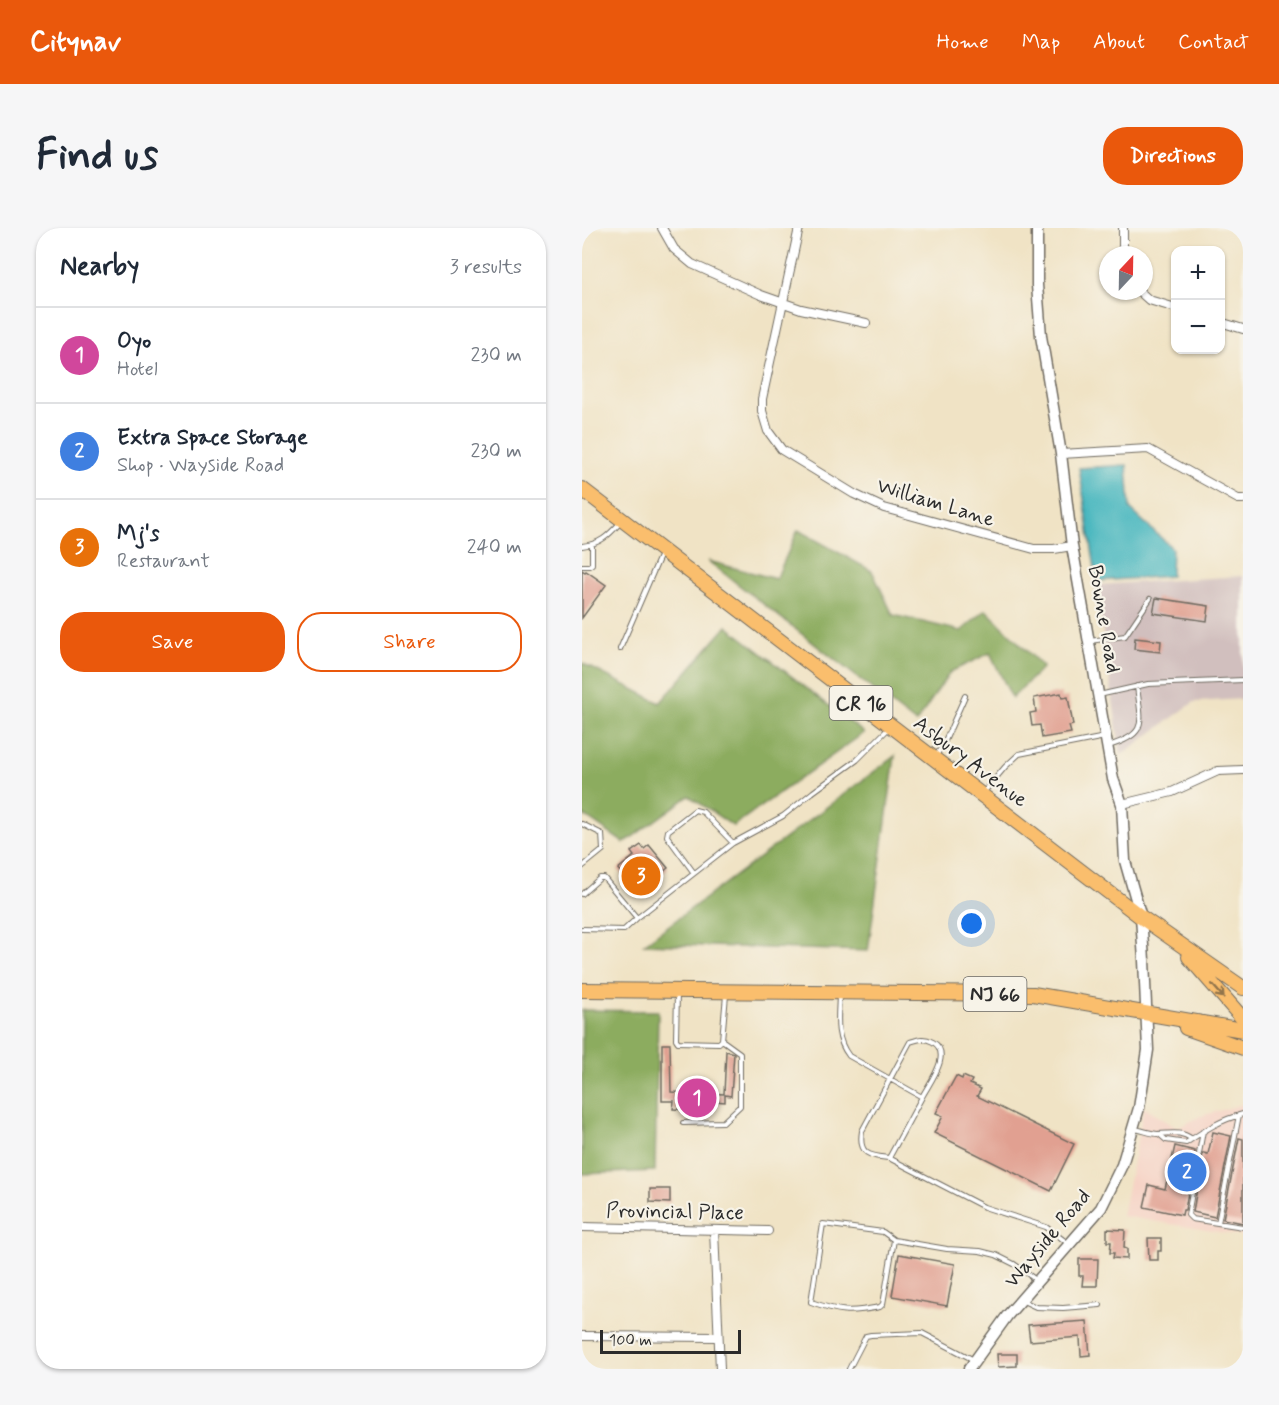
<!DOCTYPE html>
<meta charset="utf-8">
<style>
body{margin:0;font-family:Mynerve,sans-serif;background:#f6f6f7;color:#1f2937}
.controls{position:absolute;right:18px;top:18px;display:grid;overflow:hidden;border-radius:12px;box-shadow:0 2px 4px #0004}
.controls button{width:54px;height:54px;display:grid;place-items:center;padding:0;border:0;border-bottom:2px solid #e0e1e3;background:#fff;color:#1f2937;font:30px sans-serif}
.compass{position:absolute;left:517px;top:18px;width:54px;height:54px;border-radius:50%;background:#fff;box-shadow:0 2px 4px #0004;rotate:22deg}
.scale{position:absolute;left:18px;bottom:15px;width:141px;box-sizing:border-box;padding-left:6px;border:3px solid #2b2b2b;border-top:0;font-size:16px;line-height:21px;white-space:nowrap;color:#2b2b2b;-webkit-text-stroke:4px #f7f3e8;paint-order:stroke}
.you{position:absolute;left:390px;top:696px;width:21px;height:21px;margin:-15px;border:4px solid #fff;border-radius:50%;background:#1a73e8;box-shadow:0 0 0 9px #1a73e833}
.badge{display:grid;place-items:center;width:39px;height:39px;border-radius:50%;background:#ea580c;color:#fff;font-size:20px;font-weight:700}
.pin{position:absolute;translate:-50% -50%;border:3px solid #fff;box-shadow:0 2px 6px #0006}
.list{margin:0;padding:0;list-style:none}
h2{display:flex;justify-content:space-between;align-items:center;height:78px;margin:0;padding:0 24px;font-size:26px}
h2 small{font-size:20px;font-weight:400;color:#747a83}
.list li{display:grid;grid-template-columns:39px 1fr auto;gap:18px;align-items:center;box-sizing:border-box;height:96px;padding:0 24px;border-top:2px solid #e0e1e3}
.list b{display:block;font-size:22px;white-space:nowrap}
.list p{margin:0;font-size:20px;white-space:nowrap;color:#747a83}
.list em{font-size:20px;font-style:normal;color:#747a83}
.actions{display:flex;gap:12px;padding:18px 24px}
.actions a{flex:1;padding:14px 0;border:2px solid #ea580c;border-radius:24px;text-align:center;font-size:21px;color:#ea580c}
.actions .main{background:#ea580c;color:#fff}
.map{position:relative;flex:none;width:661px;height:1141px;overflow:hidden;border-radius:24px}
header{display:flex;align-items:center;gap:36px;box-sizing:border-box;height:84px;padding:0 30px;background:#ea580c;color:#fff}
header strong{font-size:28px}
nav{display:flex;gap:33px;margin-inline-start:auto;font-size:21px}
.intro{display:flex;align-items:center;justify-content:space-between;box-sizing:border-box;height:144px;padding:0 36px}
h1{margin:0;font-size:42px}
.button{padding:15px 27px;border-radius:24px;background:#ea580c;color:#fff;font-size:21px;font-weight:700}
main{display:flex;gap:36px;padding:0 36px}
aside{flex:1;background:#fff;border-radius:24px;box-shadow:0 2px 4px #0004}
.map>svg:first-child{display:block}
</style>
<header>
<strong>Citynav</strong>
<nav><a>Home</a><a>Map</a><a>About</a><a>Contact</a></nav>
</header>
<div class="intro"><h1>Find us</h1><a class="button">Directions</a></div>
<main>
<aside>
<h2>Nearby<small>3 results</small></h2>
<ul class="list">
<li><span class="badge" style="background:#d1479c">1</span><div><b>Oyo</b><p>Hotel</p></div><em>230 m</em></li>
<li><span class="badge" style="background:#3f7fe0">2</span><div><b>Extra Space Storage</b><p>Shop · Wayside Road</p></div><em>230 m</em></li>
<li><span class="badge" style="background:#e8710a">3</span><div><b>Mj's</b><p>Restaurant</p></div><em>240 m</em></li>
</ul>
<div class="actions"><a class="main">Save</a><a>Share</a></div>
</aside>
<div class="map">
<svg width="661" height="1141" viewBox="0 0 661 1141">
<rect width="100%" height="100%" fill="#f7f3e8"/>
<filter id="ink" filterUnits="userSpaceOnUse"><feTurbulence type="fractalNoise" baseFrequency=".0167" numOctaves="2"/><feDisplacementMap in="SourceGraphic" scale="12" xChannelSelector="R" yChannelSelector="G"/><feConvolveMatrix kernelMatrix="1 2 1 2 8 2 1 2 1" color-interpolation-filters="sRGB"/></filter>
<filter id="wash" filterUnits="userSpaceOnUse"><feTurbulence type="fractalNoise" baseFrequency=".008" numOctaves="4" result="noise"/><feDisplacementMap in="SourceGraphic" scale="24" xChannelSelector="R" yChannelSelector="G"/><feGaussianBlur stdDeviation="1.35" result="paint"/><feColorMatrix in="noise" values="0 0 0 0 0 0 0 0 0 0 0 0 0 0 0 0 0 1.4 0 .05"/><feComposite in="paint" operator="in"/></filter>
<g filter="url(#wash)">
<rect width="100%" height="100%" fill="#f0e3c5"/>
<path fill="#f6d2c4" d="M661 876V1008L540 988 562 879 595 900 619 888Z"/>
<path fill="#d1bfbe" d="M661 348V471L612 474 539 527 514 357Z"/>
<path fill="#8cac5f" stroke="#5c6c45" stroke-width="1.5" d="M216 302 290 343 311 387 379 403 404 382 461 439 430 470 408 425 368 444 334 495 126 333 194 351Z
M145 398 282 505 151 598 107 568 42 615 0 586V435L78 475Z
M313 528 286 723 62 716Z
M0 782 76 783 73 943 0 946Z"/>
<path fill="#48b7bf" stroke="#3a7175" stroke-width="1.5" d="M545 237 548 281 590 320 589 348 515 353 497 240Z"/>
<g id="blocks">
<path fill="#e1a091" d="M0 342 3 344 4 343 24 357 0 390Z
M574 370 627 378 625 393 571 385Z
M553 410 579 413 578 424 552 421Z
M479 465 480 470 486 469 491 497 487 498 489 505 460 510 458 497 450 498 448 485 454 484 452 470Z
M59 617 62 621 67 617 86 640 55 664 36 641 52 628 49 624Z
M80 816H88L89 864 110 865 111 861H122V865L142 866 144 823 152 825 149 868 143 867V874L122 872 121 886 110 885V882L91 881 92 873H80Z
M374 848 380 851 381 848 390 852 388 856 399 861 395 868 492 916 469 963 352 905 361 888 354 885Z
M631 904 649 908 633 989 611 984 621 925 626 926Z
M657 910 661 911V995L641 991Z
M593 918 613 923 603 982H601L600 987 562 979 567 957 583 961Z
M68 961H88V975L68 974Z
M525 1001 543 1002 542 1020 545 1021V1031L531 1030 532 1025H528L529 1014H525Z
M566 1010H579V1023H576V1032H567Z
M317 1026 373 1036 365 1078 310 1068Z
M497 1031H516L515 1058H500L501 1048H497Z
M505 1093 508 1127 499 1128 498 1109 448 1113 446 1097Z
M415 1126H435V1138L416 1139Z"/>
</g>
</g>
<g filter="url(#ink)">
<use href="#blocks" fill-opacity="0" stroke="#706b61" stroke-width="1.5"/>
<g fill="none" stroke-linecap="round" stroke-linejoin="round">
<g stroke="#706b61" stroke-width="6">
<path id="service" d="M0 318C18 316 26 308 38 295
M0 338H7L10 336V317
M508 413 543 408 568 371
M38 421 79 326
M517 467 566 456 661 452
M526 518C567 506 559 495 555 458
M354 528 362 515 383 468
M402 564 423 539 437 526 523 509
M0 596 20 606 21 622 0 639
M112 645 85 608 86 603 113 582 121 584 151 615
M0 666 18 650H22L55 690 42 702 0 701
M55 690 151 615 201 588 231 564 275 532 307 500
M95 765 94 811 96 814 137 815 140 812 144 767
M257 768C256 790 253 810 267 828L340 869 307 930 402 979 464 999 487 1016
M101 895 141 894 158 878V825L140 812
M552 901C560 902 569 906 576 906 589 906 598 902 610 911
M621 903 606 987 610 991 661 999
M577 906 584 912 604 915C623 902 638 892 661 886
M307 930C288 928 276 927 280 903L328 814C337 811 342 809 351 814 371 826 347 855 340 869
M636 995 657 887
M312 1012 301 1076 298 1079C267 1085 258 1084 229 1074L241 996 301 1004 312 1012 365 1021 398 1023 414 1027 432 1036 454 1052
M439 1072 454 1079 481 1080 518 1077
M267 1141 284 1108 289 1107 340 1105 392 1132"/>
</g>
<g stroke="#706b61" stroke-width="10">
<path id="minor" d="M80 0 92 21 110 36 179 67 219 81 284 95
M217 0 180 171V183L186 203 200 222 272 266 302 280 452 321H472L490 318
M541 0V27
M557 63 567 72 594 80
M638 94 661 101
M479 226 566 221 656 271H661
M540 576 590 564 636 543 661 542
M0 999 186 1003
M132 1002 138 1141
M0 1108 136 1109"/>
</g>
<g stroke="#706b61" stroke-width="13">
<path id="tertiary" d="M387 1141 425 1088 519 980 540 937 557 880 566 822 562 732 559 689 543 633 540 576 531 551 490 318 479 226 459 108 455 57V0"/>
</g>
<g stroke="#706b61" stroke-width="16">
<path id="primary" d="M0 261 559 689 661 760
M607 729 661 791"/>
</g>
<g stroke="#706b61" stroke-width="16">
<path id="trunk" d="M0 762 451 766 661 802
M604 800 661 820"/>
</g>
<use href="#service" stroke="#fff" stroke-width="4"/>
<use href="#minor" stroke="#fff" stroke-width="8"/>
<use href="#tertiary" stroke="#fff" stroke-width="10"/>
<use href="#primary" stroke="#fabe6d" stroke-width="14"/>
<use href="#trunk" stroke="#fabe6d" stroke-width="14"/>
</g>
<defs><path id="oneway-shaft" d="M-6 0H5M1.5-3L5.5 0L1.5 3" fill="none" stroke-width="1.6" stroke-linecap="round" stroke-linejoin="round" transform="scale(1.5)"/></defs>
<use stroke="#92744c" href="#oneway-shaft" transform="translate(636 763) rotate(49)"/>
</g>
<g text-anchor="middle" stroke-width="4.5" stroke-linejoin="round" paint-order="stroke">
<g fill="#f7f3e8" stroke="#686764" stroke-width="1.5">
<rect x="247.5" y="458" width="63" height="34" rx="4.5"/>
<rect x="381.5" y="749" width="63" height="34" rx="4.5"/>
</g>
<g font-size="20" font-weight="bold" fill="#2b2b2b">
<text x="279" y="482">CR 16</text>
<text x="413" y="773">NJ 66</text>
</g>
<g font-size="21" fill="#2b2b2b" stroke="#f7f3e8">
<text transform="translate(354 274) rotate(17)" y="7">William Lane</text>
<text transform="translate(523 391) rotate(80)" y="7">Bowne Road</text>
<text transform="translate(389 533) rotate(37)" y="7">Asbury Avenue</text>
<text transform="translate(93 983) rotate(1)" y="7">Provincial Place</text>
<text transform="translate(465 1010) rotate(-50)" y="7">Wayside Road</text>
</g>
</g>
</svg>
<div class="controls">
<button>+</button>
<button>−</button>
</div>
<svg class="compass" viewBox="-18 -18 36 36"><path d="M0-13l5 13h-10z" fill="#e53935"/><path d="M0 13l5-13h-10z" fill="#747a83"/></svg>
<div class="scale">100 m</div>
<div class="you"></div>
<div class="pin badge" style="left:115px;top:870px;background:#d1479c">1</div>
<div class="pin badge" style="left:605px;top:944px;background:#3f7fe0">2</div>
<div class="pin badge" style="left:59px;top:648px;background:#e8710a">3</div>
</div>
</main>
